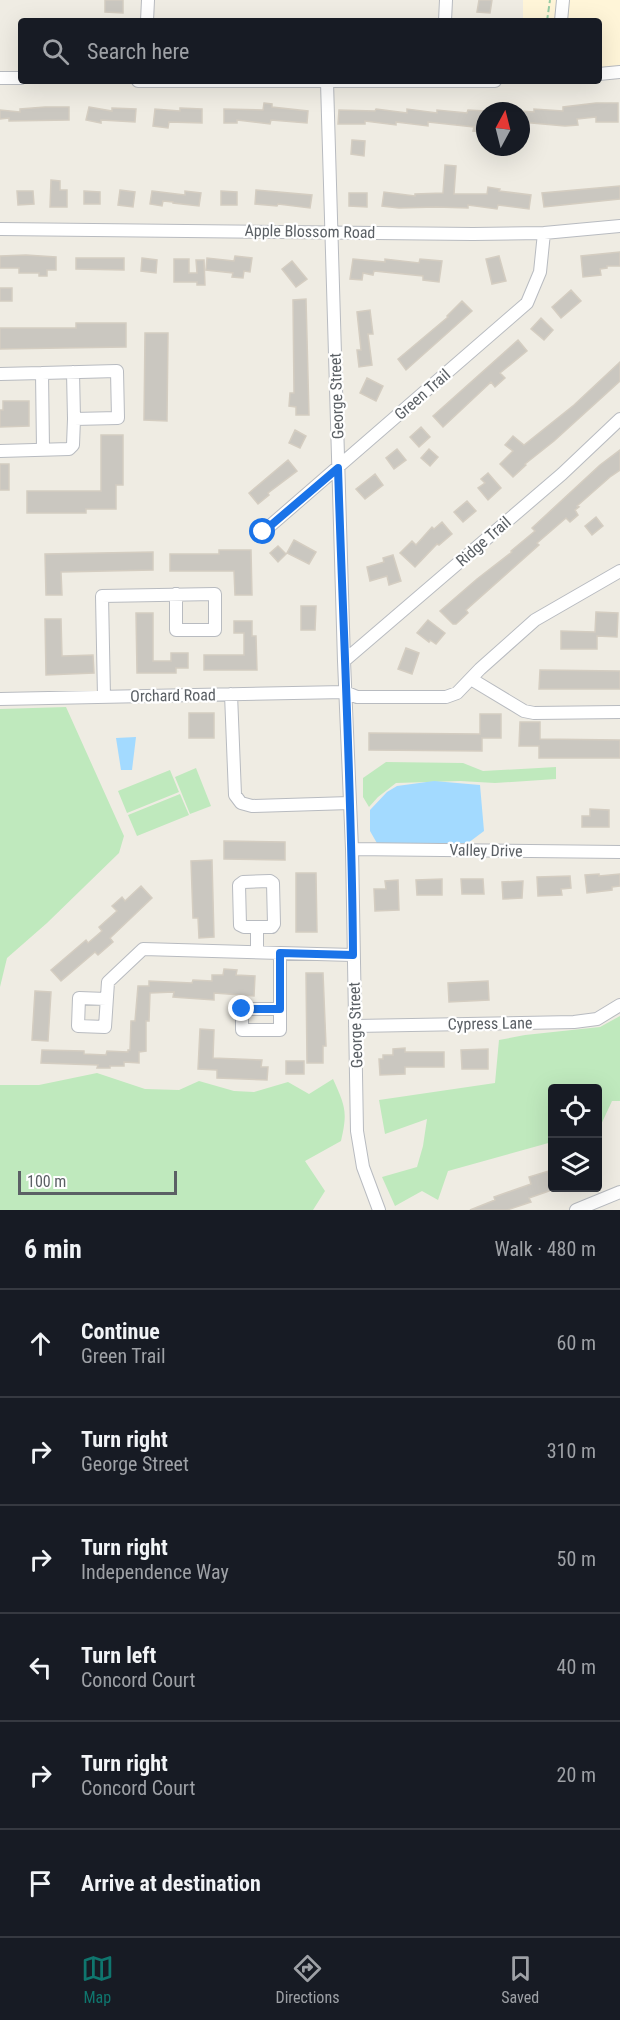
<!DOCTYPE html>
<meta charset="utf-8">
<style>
body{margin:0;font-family:"Roboto Condensed",sans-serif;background:#242831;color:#f1f3f6}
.controls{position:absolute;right:18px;bottom:18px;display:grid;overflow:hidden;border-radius:6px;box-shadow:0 6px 24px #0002}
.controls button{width:54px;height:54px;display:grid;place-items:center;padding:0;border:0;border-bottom:2px solid #363941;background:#171b24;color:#f1f3f6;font:30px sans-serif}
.compass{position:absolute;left:476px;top:102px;width:54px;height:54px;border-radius:50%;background:#171b24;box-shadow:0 6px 24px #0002;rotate:7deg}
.scale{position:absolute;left:18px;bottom:15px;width:159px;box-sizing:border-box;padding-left:6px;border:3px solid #5b6065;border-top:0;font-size:16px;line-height:21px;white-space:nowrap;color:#5b6065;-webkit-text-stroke:4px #fff;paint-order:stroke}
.stop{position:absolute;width:18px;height:18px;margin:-14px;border:4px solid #1a73e8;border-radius:50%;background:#fff}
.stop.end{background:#1a73e8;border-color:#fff;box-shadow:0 2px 6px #0008}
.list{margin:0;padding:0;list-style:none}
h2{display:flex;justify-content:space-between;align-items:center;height:78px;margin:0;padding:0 24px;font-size:26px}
h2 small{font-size:20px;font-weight:400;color:#9ea1a6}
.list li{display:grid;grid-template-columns:39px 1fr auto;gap:18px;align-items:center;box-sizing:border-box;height:108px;padding:0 24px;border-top:2px solid #363941}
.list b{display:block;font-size:22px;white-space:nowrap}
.list p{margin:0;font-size:20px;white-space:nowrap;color:#9ea1a6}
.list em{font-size:20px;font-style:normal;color:#9ea1a6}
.icon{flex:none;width:33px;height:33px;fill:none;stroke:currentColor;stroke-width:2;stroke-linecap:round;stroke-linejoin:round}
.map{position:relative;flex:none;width:620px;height:1210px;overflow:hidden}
.search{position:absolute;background:#171b24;box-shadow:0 6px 24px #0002;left:18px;right:18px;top:18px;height:66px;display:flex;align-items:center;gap:15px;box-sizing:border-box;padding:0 21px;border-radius:6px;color:#9ea1a6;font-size:22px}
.sheet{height:726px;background:#171b24}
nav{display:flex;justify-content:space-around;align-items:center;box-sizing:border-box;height:84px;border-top:2px solid #363941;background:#171b24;font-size:16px;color:#9ea1a6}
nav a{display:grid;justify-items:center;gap:3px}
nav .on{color:#0f766e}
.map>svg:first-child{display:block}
</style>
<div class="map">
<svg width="620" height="1210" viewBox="0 0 620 1210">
<rect width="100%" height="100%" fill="#efece3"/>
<path fill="#fff5d8" d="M523 0H620V72L599 74V21H523Z"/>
<path fill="#bfe9bd" d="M66 707 124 836 119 853 47 923 7 958 0 987V709Z
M386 762 463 763 483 771 556 767V779L495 783 460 781 396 783 378 797 369 807 363 797V778Z
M196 768 211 806 190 814 175 777Z
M170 770 179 792 127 813 118 791Z
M180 794 189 815 137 836 128 815Z
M620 1016V1101H612L599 1129 598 1088H552V1142L448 1171 438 1200 422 1191 395 1206 382 1177 417 1167 423 1146 427 1119 385 1134 379 1100 495 1083 499 1040 525 1035 600 1027Z
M97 1073 145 1089 179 1090 199 1081 234 1091 254 1092 288 1082 309 1094 333 1079C345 1106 348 1111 341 1141L305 1161 325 1191 313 1210H0V1085H39Z"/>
<path fill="#a3daff" d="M136 737 132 770H121L116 738Z
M434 781 480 785 484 831 468 843 378 845 370 831V810L387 792 397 786Z"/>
<path fill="#cac7c0" stroke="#d4cdc1" stroke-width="1.5" d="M105 0H123V13L105 12Z
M479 0H492L490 13 477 12Z
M264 103 272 104V107L308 111 307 123 271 120 270 124 237 120V123H224V109L263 110Z
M596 103H618V122H596V117L577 119 578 125 565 126 521 122V111L534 112V109L563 111V107Z
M45 107H69V120L9 121V118L0 119V110L20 112V109Z
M89 107 112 111V108L136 109 135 122 101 120V123L86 120Z
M180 108 202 109V123L169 122 168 128 153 126 155 109 180 111Z
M376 109 407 113V109L437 113V110L467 113 468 110 485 111V125H483L482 132 473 131 474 127 428 122V126L396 122V125L365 121V124H338L339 110 375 111Z
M352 140 365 141 364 156 351 154Z
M445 165 456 166 454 194H487L488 187 500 189 499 191 531 195 529 209 498 205 497 209 468 205V208L436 207 399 208 382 206 384 192 415 196V194L443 193Z
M51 180 60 181V190H67V207H50Z
M620 186V199L544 207 542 193Z
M120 190 135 192 133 207 118 205Z
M256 190 312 195 310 208 278 204 277 206 255 204Z
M17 191H33L34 204 18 205Z
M84 191 100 192V204H84Z
M152 191 185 195V191L201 193 199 206 173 203V202L163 201 162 206 150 204Z
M221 191 237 192V205H221Z
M349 193H367V207L349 206Z
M620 252V266H607V268L600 269 601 275 583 277 581 256Z
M26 255 56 257V270H47V276H39V273H19V268H0V256Z
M235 256 252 258 250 272 244 271 243 278 232 277 233 273 206 270 207 258 234 261Z
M499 256 506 281 492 284 486 259Z
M76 258H124V270L76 269Z
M142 258 157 260 156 273 141 271Z
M174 259H189V273H197L196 260H204L205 285H197V282H174Z
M353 259 385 262V259L419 263 420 259 442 261 439 282 423 280V276L374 271 373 275 363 273 362 280 350 279Z
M292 261 307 279 296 287 282 269Z
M0 288H12V301H0Z
M571 290 581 301 561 318 552 307Z
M306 299 309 415H296V407L289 406 290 393H294L293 300Z
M462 301 472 311 406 370 398 359 448 317 447 316Z
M370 310 373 334H368L372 365 359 367 357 350H361L357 312Z
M541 318 553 330 544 340 531 329Z
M76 323H126V347L0 349V328H76Z
M145 333H168L167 421 144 420Z
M518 340 527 351 500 373 505 378 495 387 491 382 443 427 433 416Z
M620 362V381L554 441 525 464 526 465 513 477 500 464 513 451 505 445 513 436 524 445 574 405Z
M367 378 383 386 376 401 360 393Z
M3 401H29V426L0 427V410H3Z
M421 427 430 437 419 447 410 437Z
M295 430 306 436 300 448 289 443Z
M101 435H123V485H116V509H86V513H27V491H101Z
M397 449 406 460 394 469 386 458Z
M429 449 438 457 430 466 421 458Z
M620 450V470L610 477 577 506 579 507 575 510 578 515 570 522 566 518 537 543 539 545 466 610 468 613 456 624H453L440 611 477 579 512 552 511 551 535 531 532 528 600 465Z
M288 460 297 471 268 493 269 495 258 504 249 493Z
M0 464H9V490H0Z
M488 473 501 488 488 500 478 488 485 483 481 479Z
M375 474 383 485 365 499 356 489Z
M467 501 476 511 463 522 454 512Z
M596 517 603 526 592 535 585 526Z
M442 522 452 534 439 545 437 544 415 567 400 553 412 541 416 545 432 527 434 529Z
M294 540 316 552 309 564 287 553Z
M278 546 286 554 278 562 270 553Z
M219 550H251L252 595H235L234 571H170V554H219Z
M153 552V570L61 572 62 595H46L45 554Z
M393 555 401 581 389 585 387 576 370 581 367 567 384 562 383 558Z
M301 606H316L315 630H301Z
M596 612 618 613 617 637 597 636V649H561V631L595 632Z
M136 613H153V661H171V653H188V668H176V673H137Z
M45 619H61L62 656 93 655 94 673 46 675Z
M428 620 445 633 436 644 430 640 429 642 417 633Z
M234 621H252V636H256L257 670H204V655H244V633H234Z
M406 648 419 653 412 674 398 669Z
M540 670 620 671V689H539Z
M189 713H214V738H189Z
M480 714H501V738H482V751L369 750V733L480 734Z
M520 722H540V739L620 740V758H539V746H519Z
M590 809 609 810V827H582V816H590Z
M224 841 285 842V860L224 859Z
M212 860 214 937 199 938 198 918H193L191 861Z
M296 873H316L317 932H296Z
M599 874V876L620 874V886L612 887V890L587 893 585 875Z
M570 876 571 888 561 889 562 895 538 896 537 877Z
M442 879V895H417L416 880Z
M461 879H483L484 894H462Z
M398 880 399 910 375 911 374 889H386L385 881Z
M523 881 522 898 503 899 502 882Z
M141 886 152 898 110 938 113 942 98 955 95 952 61 981 51 970 86 940 88 943 102 931 99 927 117 911 112 906 122 897 125 901Z
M224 969 237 970 236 975 255 976 254 996 214 993V1000L173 997 174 992 150 993 149 1021H146V1051L139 1052V1063L124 1062V1066H110V1068H97L98 1065 41 1063 42 1050 84 1051V1054L106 1055 107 1051 128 1052V1050H130L131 1021H135L138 986H149V981L192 983 193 980 212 981V975H223Z
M306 973H323L326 1046H323V1063H307Z
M488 981 489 1000 449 1002 448 983Z
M35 991 51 992 48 1041 32 1040Z
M200 1029 214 1030 213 1058 262 1060 261 1067H268L267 1080 217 1078V1070L198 1069Z
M405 1048V1052H444V1067H405V1074L380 1075 379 1059H383V1055H393V1049Z
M488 1049V1069H462L461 1050Z
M286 1061H304V1074H286Z
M552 1170V1190L529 1198 531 1202 507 1210H470L495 1200 494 1197 531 1184 529 1177Z"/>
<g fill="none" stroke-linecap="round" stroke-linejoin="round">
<g stroke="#b8bbc0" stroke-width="14">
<path id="minor" d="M147 21 148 0
M445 21 446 0
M561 21 563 0
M599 74 620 72
M0 78H21
M138 81H495
M327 82 344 661 352 849 357 1131 363 1167 379 1210
M0 229 473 234 544 233 620 226
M73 372 74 419
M0 374 42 373 43 449
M0 451 69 449 73 445 74 419 118 418 117 371 42 373
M263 532 527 303 540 272 544 233
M344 661 562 474 620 419
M471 679 524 711 534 713 620 712
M231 694 235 795 241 803 252 806 350 803
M104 697 102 596 215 594V630H176V594
M0 699 345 692 357 697H446L457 693 480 669 535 620 620 571
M352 849 620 852
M257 927H272L274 924 273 883 270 881 243 882 239 885 240 925 244 927H257V952
M106 999 79 998 78 1026 105 1027 108 982 143 949 353 955
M280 1009H242V1030H280V953
M355 1026 574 1022 597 1019 620 1005
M576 1210 620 1192"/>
</g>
<path stroke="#95cba3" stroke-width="2" stroke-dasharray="6 3" stroke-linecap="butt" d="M547 21 550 0"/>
<use href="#minor" stroke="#fff" stroke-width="12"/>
</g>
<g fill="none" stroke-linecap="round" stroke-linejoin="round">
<path stroke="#1a73e8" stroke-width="8" d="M242 1009H280V953L353 955C352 792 343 630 338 468L263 532"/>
</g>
<g text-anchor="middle" stroke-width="4.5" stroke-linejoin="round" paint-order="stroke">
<g font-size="16" fill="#5b6065" stroke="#fff">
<text transform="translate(310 231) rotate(1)" y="6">Apple Blossom Road</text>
<text transform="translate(422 394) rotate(-41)" y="6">Green Trail</text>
<text transform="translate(336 396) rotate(-92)" y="6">George Street</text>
<text transform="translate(483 541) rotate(-41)" y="6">Ridge Trail</text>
<text transform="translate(173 695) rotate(-1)" y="6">Orchard Road</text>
<text transform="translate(486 850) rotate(1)" y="6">Valley Drive</text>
<text transform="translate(490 1023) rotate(-1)" y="6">Cypress Lane</text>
<text transform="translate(355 1025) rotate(-92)" y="6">George Street</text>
</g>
</g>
</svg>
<div class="controls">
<button><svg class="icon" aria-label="locate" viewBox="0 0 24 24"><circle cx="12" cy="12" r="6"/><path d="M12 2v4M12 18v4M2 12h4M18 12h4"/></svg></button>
<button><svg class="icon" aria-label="layers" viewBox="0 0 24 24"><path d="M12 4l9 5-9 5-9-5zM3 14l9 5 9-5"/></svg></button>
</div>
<svg class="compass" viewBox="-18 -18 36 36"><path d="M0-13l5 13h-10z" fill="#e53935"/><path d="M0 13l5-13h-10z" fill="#9ea1a6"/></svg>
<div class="scale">100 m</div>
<div class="stop" style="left:263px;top:532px"></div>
<div class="stop end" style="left:242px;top:1009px"></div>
<div class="search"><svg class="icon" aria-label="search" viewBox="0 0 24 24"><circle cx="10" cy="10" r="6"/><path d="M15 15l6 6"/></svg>Search here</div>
</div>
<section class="sheet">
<h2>6 min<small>Walk · 480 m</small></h2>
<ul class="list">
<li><svg class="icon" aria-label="ahead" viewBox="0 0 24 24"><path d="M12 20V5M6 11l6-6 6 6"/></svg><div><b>Continue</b><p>Green Trail</p></div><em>60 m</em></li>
<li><svg class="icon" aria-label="right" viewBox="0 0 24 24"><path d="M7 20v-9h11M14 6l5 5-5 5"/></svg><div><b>Turn right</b><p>George Street</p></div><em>310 m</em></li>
<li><svg class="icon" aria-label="right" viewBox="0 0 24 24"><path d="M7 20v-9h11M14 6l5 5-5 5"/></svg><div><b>Turn right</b><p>Independence Way</p></div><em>50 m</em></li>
<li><svg class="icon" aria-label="left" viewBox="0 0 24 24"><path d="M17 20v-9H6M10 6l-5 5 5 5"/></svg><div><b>Turn left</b><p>Concord Court</p></div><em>40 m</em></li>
<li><svg class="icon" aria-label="right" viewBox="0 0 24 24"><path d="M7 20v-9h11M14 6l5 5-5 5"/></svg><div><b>Turn right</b><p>Concord Court</p></div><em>20 m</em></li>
<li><svg class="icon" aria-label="arrive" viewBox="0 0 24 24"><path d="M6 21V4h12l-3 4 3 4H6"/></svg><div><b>Arrive at destination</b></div></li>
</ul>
</section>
<nav>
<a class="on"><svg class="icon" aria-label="map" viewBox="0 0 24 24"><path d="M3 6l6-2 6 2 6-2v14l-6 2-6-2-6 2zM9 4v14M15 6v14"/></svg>Map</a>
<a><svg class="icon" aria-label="directions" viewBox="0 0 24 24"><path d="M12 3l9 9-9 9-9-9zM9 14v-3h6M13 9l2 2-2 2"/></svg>Directions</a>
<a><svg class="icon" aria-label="saved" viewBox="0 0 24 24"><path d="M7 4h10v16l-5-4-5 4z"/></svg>Saved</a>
</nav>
